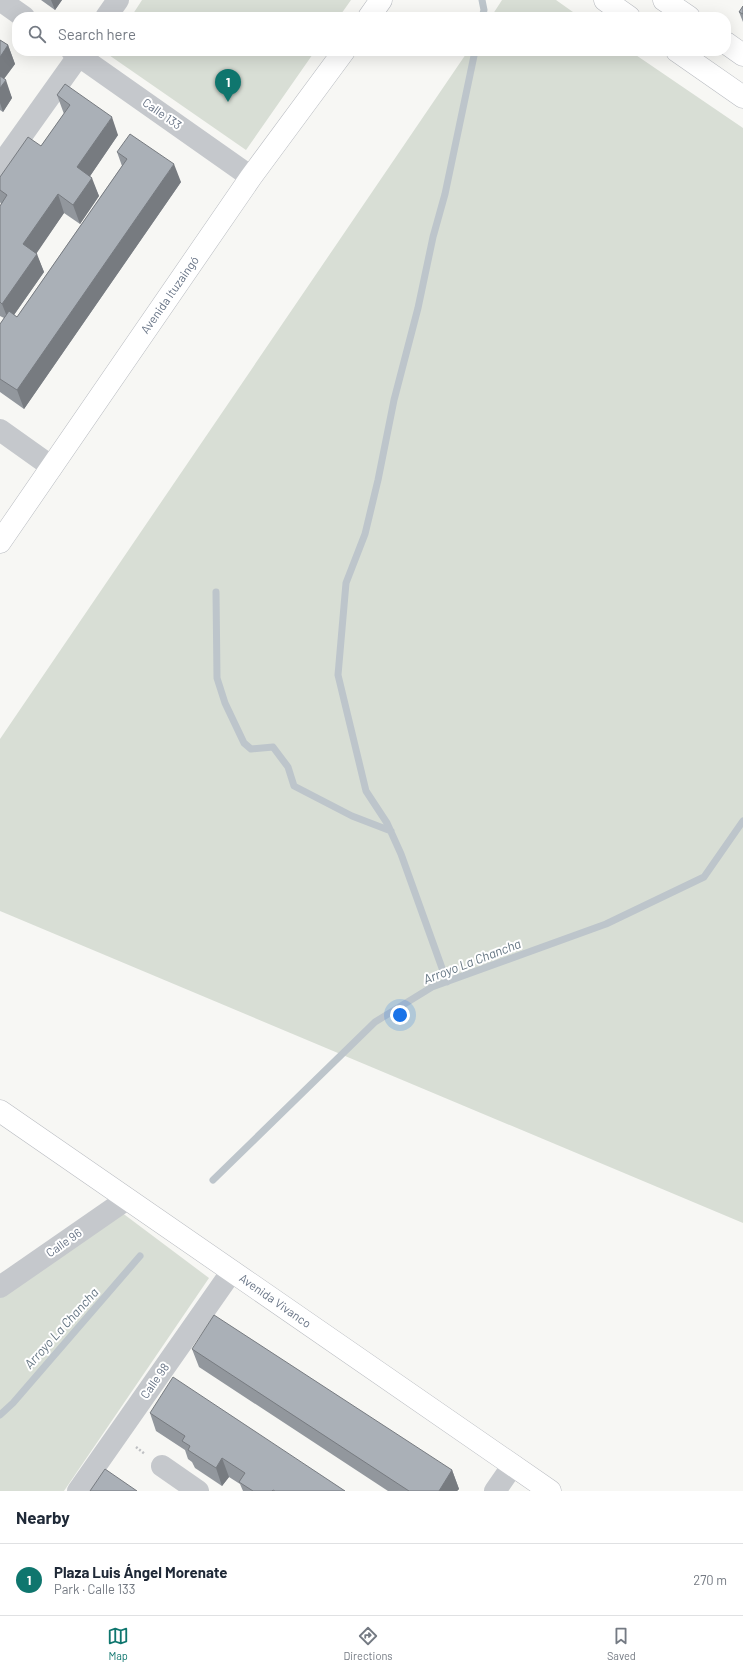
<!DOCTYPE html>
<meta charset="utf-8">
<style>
body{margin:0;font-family:Barlow,sans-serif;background:#f2f2f3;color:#1f2937}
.you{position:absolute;left:400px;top:1015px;width:14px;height:14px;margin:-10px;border:3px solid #fff;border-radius:50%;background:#1a73e8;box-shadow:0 0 0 6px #1a73e833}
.badge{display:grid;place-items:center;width:26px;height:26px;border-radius:50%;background:#0f766e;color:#fff;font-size:13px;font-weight:700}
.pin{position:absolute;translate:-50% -33px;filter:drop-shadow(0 1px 2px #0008)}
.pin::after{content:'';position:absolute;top:21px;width:14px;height:12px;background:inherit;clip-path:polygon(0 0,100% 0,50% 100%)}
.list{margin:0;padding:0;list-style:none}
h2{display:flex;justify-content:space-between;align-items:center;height:52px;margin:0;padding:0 16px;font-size:17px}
h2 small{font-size:13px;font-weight:400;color:#747a83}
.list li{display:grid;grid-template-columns:26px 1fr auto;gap:12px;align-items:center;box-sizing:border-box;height:72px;padding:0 16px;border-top:1px solid #e0e1e3}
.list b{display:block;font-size:15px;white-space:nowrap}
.list p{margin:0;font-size:13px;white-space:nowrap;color:#747a83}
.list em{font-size:13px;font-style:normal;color:#747a83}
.icon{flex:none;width:22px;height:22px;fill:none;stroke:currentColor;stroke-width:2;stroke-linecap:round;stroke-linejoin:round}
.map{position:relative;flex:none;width:743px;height:1491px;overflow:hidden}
.search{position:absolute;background:#fff;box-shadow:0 4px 16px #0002;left:12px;right:12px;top:12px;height:44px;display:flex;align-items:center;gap:10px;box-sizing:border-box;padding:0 14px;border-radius:16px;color:#747a83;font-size:15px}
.sheet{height:124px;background:#fff}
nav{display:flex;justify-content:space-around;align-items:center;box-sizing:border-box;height:56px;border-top:1px solid #e0e1e3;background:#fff;font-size:11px;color:#747a83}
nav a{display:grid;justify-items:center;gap:2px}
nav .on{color:#0f766e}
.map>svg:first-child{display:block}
</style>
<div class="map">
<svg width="743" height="1491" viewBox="0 0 743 1491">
<rect width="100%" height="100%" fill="#f7f7f4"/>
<path fill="#d8ded5" d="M142 0H351L339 17H131Z
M502 0H556L580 17H491Z
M107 51H315L246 150 106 53Z
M468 51H630L743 128V1223L0 911V739Z
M121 1212 209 1278 64 1491H0V1298Z"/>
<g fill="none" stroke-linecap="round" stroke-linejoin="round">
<path stroke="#bdc5cb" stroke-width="7" d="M482 0 484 10 482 17
M216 592 217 678 225 703 244 743 251 749 273 747 288 767 294 786 352 816 391 831
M447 982 401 854 387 823 366 791 338 675 346 583 365 534 378 480 394 400 418 308 433 237 445 194 475 51
M213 1180 375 1022 432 987 606 924 704 877 743 821
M0 1415 13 1403 140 1256"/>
<g stroke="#b8bbc0" stroke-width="23">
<path id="secondary" d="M369 17 381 0
M0 542 251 177 344 51
M0 1111 550 1491"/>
</g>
<g stroke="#b8bbc0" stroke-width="23">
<path id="primary" d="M605 0 629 17
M664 0 689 17
M726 43 743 55
M677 51 743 97"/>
</g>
<path stroke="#bfc0c3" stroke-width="2.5" stroke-dasharray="2 2" stroke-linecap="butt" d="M136 1447 145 1454"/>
<path stroke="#c5c8cc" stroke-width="22" d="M0 0 24 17
M106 17 118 0
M72 51 251 177
M0 166 82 51
M0 430 52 467
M0 1287 127 1199
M162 1466 198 1491
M78 1491 232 1271
M495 1491 513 1465"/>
<use href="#secondary" stroke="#fff" stroke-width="22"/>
<use href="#primary" stroke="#fff" stroke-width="22"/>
</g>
<path fill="#92979d" d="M41 0H62L55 10Z
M743 6V22L739 12Z
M0 40 8 45 15 64 4 79 12 98 3 112 0 110Z
M57 95 118 135 90 176 99 196 80 224 64 213 36 253 44 272 14 315 17 317 122 166 117 152 181 182 24 409 0 392V324L4 318 0 316V206L1 204 0 202V177L41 146 64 114Z
M192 1349 452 1470 459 1489 457 1491H388L199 1367Z
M150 1413 345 1491H243L240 1484 229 1477 222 1486 195 1468 192 1462 188 1459 185 1450 156 1431Z"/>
<path fill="#777b80" d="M51 0H62L55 10Z
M8 45 15 64 0 84V57Z
M6 80 12 98 3 112 0 103V88Z
M112 117 118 135 84 185 77 167Z
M174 164 181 182 24 409 17 390Z
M92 178 99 196 80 224 73 205Z
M58 194 64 213 30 263 23 244Z
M37 254 44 272 9 322 2 304Z
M222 1458 229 1477 222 1486 216 1468Z
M452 1470 459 1489 457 1491H439Z"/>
<path fill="#aab0b7" stroke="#777b80" d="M743 6V14L739 12Z
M0 40 8 45 0 57Z
M0 76 6 80 0 88Z
M65 84 112 117 77 167 92 178 73 205 58 194 23 244 37 254 2 304 0 302V206L7 195 0 190V177L28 137 41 146 70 105 57 95Z
M130 134 174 164 17 390 0 379V324L9 311 17 317 127 159 117 152Z
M214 1315 452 1470 439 1491H409L192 1349Z
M173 1377 345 1491H275L273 1490 272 1491H253L239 1482 245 1473 222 1458 216 1468 188 1450 190 1446 182 1441 185 1436 150 1413Z
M105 1469 137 1491H90Z"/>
<g text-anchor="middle" stroke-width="4" stroke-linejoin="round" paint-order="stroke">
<g font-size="12" fill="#677385" stroke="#fff">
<text transform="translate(162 114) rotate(35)" y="4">Calle 133</text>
<text transform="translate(170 295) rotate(-55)" y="4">Avenida Ituzaingó</text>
<text transform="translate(64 1243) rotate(-35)" y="4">Calle 96</text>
<text transform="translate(275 1301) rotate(35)" y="4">Avenida Vivanco</text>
<text transform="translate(155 1381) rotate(-55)" y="4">Calle 98</text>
</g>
<g font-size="13" font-style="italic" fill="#637481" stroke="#fff">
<text transform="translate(472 961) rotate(-21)" y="5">Arroyo La Chancha</text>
<text transform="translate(61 1328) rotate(-48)" y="5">Arroyo La Chancha</text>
</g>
</g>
</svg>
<div class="you"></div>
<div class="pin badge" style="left:228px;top:102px">1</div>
<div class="search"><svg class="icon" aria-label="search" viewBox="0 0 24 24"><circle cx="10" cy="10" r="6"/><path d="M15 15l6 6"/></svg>Search here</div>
</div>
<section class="sheet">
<h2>Nearby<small></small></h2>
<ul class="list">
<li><span class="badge">1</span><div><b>Plaza Luis Ángel Morenate</b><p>Park · Calle 133</p></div><em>270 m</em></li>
</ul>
</section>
<nav>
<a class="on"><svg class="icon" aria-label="map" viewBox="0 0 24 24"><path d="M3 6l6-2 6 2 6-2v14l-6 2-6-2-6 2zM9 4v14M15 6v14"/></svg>Map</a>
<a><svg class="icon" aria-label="directions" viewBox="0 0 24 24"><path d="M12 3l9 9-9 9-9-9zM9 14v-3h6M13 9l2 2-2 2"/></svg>Directions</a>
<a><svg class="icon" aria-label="saved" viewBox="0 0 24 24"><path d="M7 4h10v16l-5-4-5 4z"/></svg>Saved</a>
</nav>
